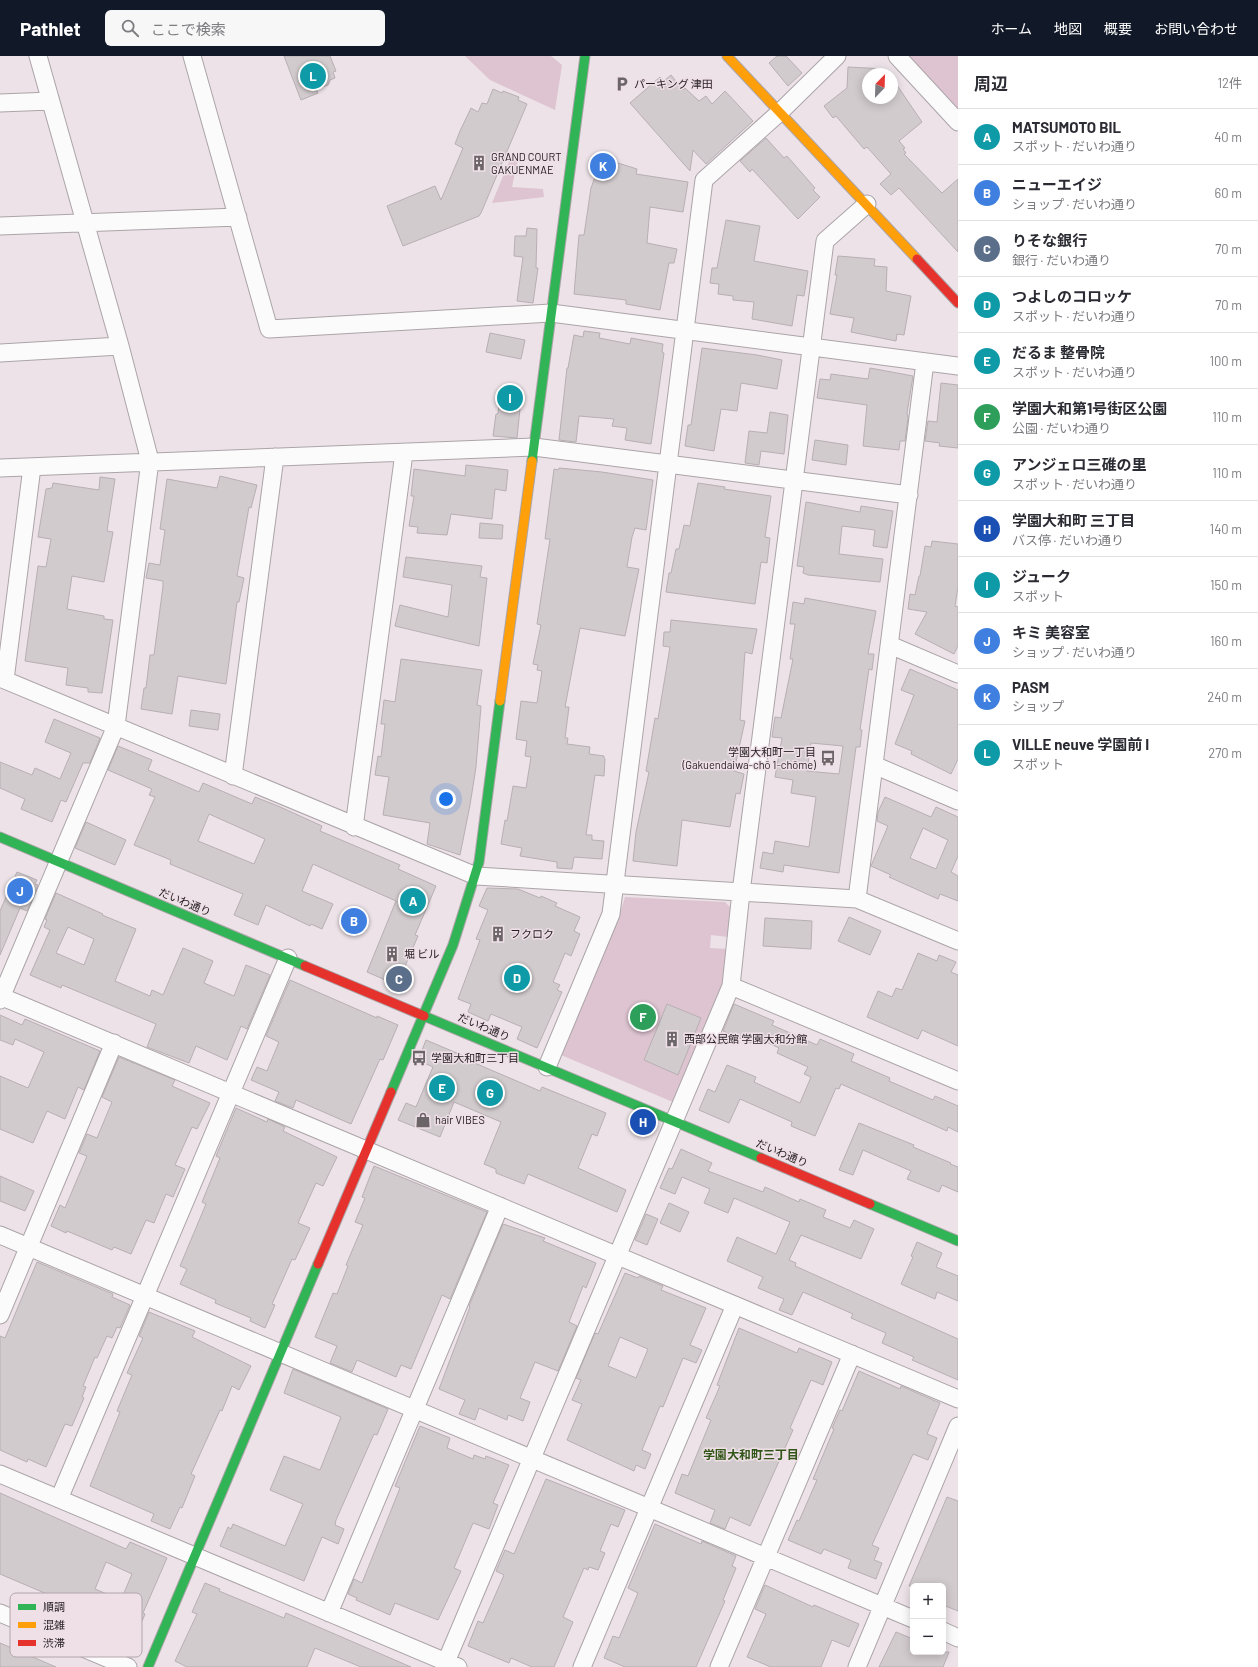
<!DOCTYPE html>
<html lang="ja">
<meta charset="utf-8">
<style>
body{margin:0;font-family:Barlow,"Noto Sans JP",sans-serif;background:#f7f7f7;color:#2b2b33}
.controls{position:absolute;right:12px;bottom:12px;display:grid;overflow:hidden;border-radius:6px;box-shadow:0 2px 10px #0003}
.controls button{width:36px;height:36px;display:grid;place-items:center;padding:0;border:0;border-bottom:1px solid #e1e1e2;background:#fff;color:#2b2b33;font:20px sans-serif}
.compass{position:absolute;left:862px;top:12px;width:36px;height:36px;border-radius:50%;background:#fff;box-shadow:0 2px 10px #0003;rotate:23deg}
.you{position:absolute;left:446px;top:743px;width:14px;height:14px;margin:-10px;border:3px solid #fff;border-radius:50%;background:#1a73e8;box-shadow:0 0 0 6px #1a73e833}
.badge{display:grid;place-items:center;width:26px;height:26px;border-radius:50%;background:#111827;color:#fff;font-size:13px;font-weight:700}
.pin{position:absolute;translate:-50% -50%;border:2px solid #fff;box-shadow:0 1px 4px #0006}
.list{margin:0;padding:0;list-style:none}
h2{display:flex;justify-content:space-between;align-items:center;height:52px;margin:0;padding:0 16px;font-size:17px}
h2 small{font-size:13px;font-weight:400;color:#7c7c81}
.list li{display:grid;grid-template-columns:26px 1fr auto;gap:12px;align-items:center;box-sizing:border-box;height:56px;padding:0 16px;border-top:1px solid #e1e1e2}
.list b{display:block;font-size:15px;white-space:nowrap}
.list p{margin:0;font-size:13px;white-space:nowrap;color:#7c7c81}
.list em{font-size:13px;font-style:normal;color:#7c7c81}
.icon{flex:none;width:22px;height:22px;fill:none;stroke:currentColor;stroke-width:2;stroke-linecap:round;stroke-linejoin:round}
.map{position:relative;flex:none;width:958px;height:1611px;overflow:hidden}
header{display:flex;align-items:center;gap:24px;box-sizing:border-box;height:56px;padding:0 20px;background:#111827;color:#fff}
header strong{font-size:19px}
nav{display:flex;gap:22px;margin-inline-start:auto;font-size:14px}
.search{width:280px;height:36px;background:#f7f7f7;display:flex;align-items:center;gap:10px;box-sizing:border-box;padding:0 14px;border-radius:6px;color:#7c7c81;font-size:15px}
main{display:flex}
aside{flex:1;background:#fff}
.map>svg:first-child{display:block}
</style>
<header>
<strong>Pathlet</strong>
<div class="search"><svg class="icon" aria-label="search" viewBox="0 0 24 24"><circle cx="10" cy="10" r="6"/><path d="M15 15l6 6"/></svg>ここで検索</div>
<nav><a>ホーム</a><a>地図</a><a>概要</a><a>お問い合わせ</a></nav>
</header>
<main>
<div class="map">
<svg width="958" height="1611" viewBox="0 0 958 1611">
<rect width="100%" height="100%" fill="#ece2e7"/>
<path fill="#ddc4d0" d="M465 0H551L562 9 555 54 490 24Z
M907 0H958V53Z
M511 101 518 103 512 131 543 133 544 141 492 147Z
M625 841 725 846 731 852 728 881 711 879 710 892 727 893 724 924 673 1046 561 999 618 864Z"/>
<path fill="#d2cbce" stroke="#b7afb3" fill-rule="evenodd" d="M284 0H330L336 15 333 16 335 22 330 24 328 29 316 33 318 37 301 44Z
M777 0H786L802 17 788 30 769 7Z
M848 11 885 13 889 18H868V42H892V22L922 66 899 85 905 92 903 93 906 97 904 98 942 137 958 123V196L899 132 891 139 880 128 891 118 867 91 864 93 836 60 833 62 824 50 847 32Z
M671 19 683 34 685 32 699 45 706 40 712 48 725 35 753 65 706 108 693 94 690 115 630 47 660 21 664 25Z
M493 33 502 37 503 35 519 41 518 44 527 48 481 157 479 160 403 190 387 150 435 130 441 144 463 92 455 88 460 75 471 52 478 56 482 47 487 48Z
M766 82 784 102 787 100 815 132 813 134 820 141 798 163 752 113 750 116 740 105Z
M602 102 637 113 636 118 688 126 683 156 650 151 647 187 677 193 674 207H669L660 254 626 248V244L574 238 579 179H584L591 132Z
M726 164 760 170 754 205 808 215 804 240 797 239 792 270 752 263 754 246 733 244V240L718 238 719 228 710 227 712 212H717Z
M527 172 537 173 536 212H538L533 247 517 245 523 201 514 200 515 180H526Z
M838 200 875 203 874 210 887 211 886 235 911 240 904 279 897 278 896 285 851 276 854 262 830 258 837 219H835Z
M584 275 600 277 599 282 630 288 631 282 663 288 662 296 664 297 651 388 625 384 627 372 612 370 614 363 579 360 576 386 559 384 567 312H568L574 279 583 281Z
M490 277 525 284 521 303 486 296Z
M702 292 757 299 782 304 777 333 741 327 737 355 721 353 714 395 685 390 688 369H691Z
M870 312 913 320 907 357 908 362 905 385H900L899 394 863 390 867 349 817 342 820 323 830 324 831 318 868 323Z
M941 327 958 329V392L939 390 940 387 925 385 928 365 937 366Z
M501 330 522 333 517 382 493 380 496 358H498Z
M770 356 788 359 784 398 761 395 759 409 745 407 749 375 767 377Z
M815 384 848 389 846 409 812 404Z
M466 409 508 414 506 435 495 433 492 463 451 458 447 479 417 477 418 471 409 470 414 440H411L414 413 465 420Z
M559 412 602 416 653 424 646 474 635 472 632 481 627 511 639 513 625 580 580 572 565 651H569L565 682H568L567 688 590 691 589 698 604 700V702L605 703 604 720 595 719 586 779H592V784L604 785 602 803 574 801 572 813 557 812V806L520 800 522 792 501 788 505 764 507 765 513 730 526 732 531 701 525 700 527 685 516 683 521 645 537 647 542 615 537 614 538 609 533 608 541 569 537 568 550 483H545L554 413 558 414Z
M220 420 257 429 251 452 249 451 237 520 244 522 239 546H237L226 628 178 620 172 658 141 653 144 632H146L150 599H154L163 530V525L146 522 149 507 160 509 165 474 160 473 167 423 217 432Z
M100 421 115 423 107 475 113 476 104 526 72 520 67 553 104 560V563L113 564 102 637 88 636V632L66 629 68 612 25 605 38 510 46 511 51 483 38 481 46 433 52 432 53 427 99 434Z
M698 427 725 431 724 433 771 440 765 481 770 482 767 507 761 506 755 548 666 536 669 517H671L676 493H679L684 469 690 470Z
M806 446 860 456 861 450 893 455 887 492 873 490 875 474 842 470 839 498 883 503 880 526 808 519 803 517 804 511 797 510Z
M480 467 503 469 502 483 479 482Z
M932 485 958 488V531L955 550 958 551V590L954 598 915 578 927 556 908 553 910 538 915 539 919 520H920L925 490 931 491Z
M406 501 482 510 480 521 487 522 479 590 395 570 400 549 448 561 452 529 403 521Z
M805 542 876 555 868 598H874L872 614 869 613 860 674H862L860 691H856L839 817 784 809 783 816 760 812 763 796 773 798 775 785 809 791 816 741 791 737 793 724 775 721 782 682 772 681 775 661 781 662 793 603H790L795 568H790L793 546 804 548ZM811 687 843 690 839 718 807 715Z
M671 564 757 573 752 598 745 596 740 664 745 665 734 715 744 718 740 738 736 737 730 771 682 764 677 810 633 805 636 776 649 716 646 715 655 662 658 663 670 591 663 590 664 576H670Z
M401 603 482 614 477 649 481 650 476 711 470 749 460 799 427 788 430 767 383 759 389 721 375 719 378 700 381 701 385 668H381L384 644 395 646Z
M910 613 958 634V703L951 718 911 698 912 695 895 688 914 639 901 634Z
M191 654 220 658 218 674 189 670Z
M54 663 100 682 90 707H83L66 746 61 744 52 766 21 753 25 743 0 732V706L32 719 35 712 60 723 71 697 45 686Z
M118 690 152 704 148 714 199 736 203 727 252 748 255 741 278 750 322 770 320 775 400 809 398 813 436 830 415 879 418 880 397 929 367 916 396 845 313 808 302 835 333 848 322 873 311 868 310 870 266 849 258 869 234 859 243 838 170 808 171 804 134 789 155 741 149 739 152 733 108 714ZM209 758 265 783 254 808 198 785Z
M885 741 931 761 936 751 958 761V800L951 816 958 820V845L940 838 938 843 889 821 891 819 871 810 888 770 877 765 878 756ZM923 772 948 784 936 813 910 802Z
M86 766 126 784 115 809 75 792Z
M17 816 37 824 35 828 38 829 27 855 20 852 0 899V855Z
M487 832 518 833 540 842 541 840 557 847 555 850 580 861 574 875 580 878 571 900 565 897 553 926 560 929 557 934 562 936 537 992 517 983 522 971 491 958 488 965 468 956 471 948 458 943 480 884 476 883 488 854 479 850Z
M56 837 103 858 102 859 136 873 115 925 150 940 152 934 163 939 183 892 213 905 204 927 234 940 246 909 270 919 247 973 241 970 227 1004 196 990 189 1007 147 991 156 968 62 929 61 932 30 919 50 874 44 871 47 864 45 863ZM68 871 94 883 84 909 56 897Z
M849 861 881 875 870 899 838 885Z
M765 862 812 865 811 893 763 890Z
M918 897 937 905 939 899 956 906 951 916 958 919V990L922 974 918 983 867 961 878 935 892 941 896 932 902 934Z
M290 924 377 962V960L398 969 383 1004 380 1003 351 1068 296 1044 293 1052 275 1045 279 1036 251 1024 257 1011 267 1015 279 986 266 980Z
M667 948 701 962 678 1019 644 1004Z
M734 948 774 965 772 969 817 989 820 983 854 998 851 1005 890 1022 889 1025 933 1044 935 1040 958 1050V1076L948 1071 947 1075 841 1028 839 1033 836 1032 815 1080 791 1070 792 1066 740 1043 729 1067 699 1054 708 1033 715 1036 727 1009 756 1021 754 1026 800 1047 811 1021 804 1018 808 1011 777 997 779 992 754 980 751 987 723 975Z
M0 959 22 969 25 963 100 995 84 1034 78 1031 65 1063 47 1055 33 1087 0 1073V1020L28 1032 44 996 15 983 13 989 0 984Z
M426 984 471 1003 470 1005 540 1035 542 1031 606 1057 597 1080 592 1078 578 1112 626 1134 617 1156 528 1118 524 1128 496 1117V1113L484 1108 501 1066 454 1046 440 1081 398 1064 406 1047 416 1051 433 1011 418 1004Z
M119 1001 175 1024 172 1030 210 1047 197 1073 192 1071 175 1109 185 1113 173 1141 166 1138 154 1167 146 1164 131 1198 114 1191 112 1194 67 1175 66 1177 51 1170 60 1149 65 1152 87 1100 79 1097 87 1078 97 1082 112 1046 102 1041Z
M236 1052 267 1066 268 1063 285 1071 283 1075 337 1101 323 1130 316 1127 298 1167 310 1172 295 1204 292 1203 272 1248 275 1249 265 1272 250 1265 251 1262 215 1247 216 1244 180 1228 187 1213 180 1210 206 1148 202 1146 220 1102 216 1100Z
M859 1067 914 1089 913 1091 951 1107 950 1108 958 1111V1136L942 1129 939 1136 907 1123 911 1115 863 1094 853 1119 839 1114Z
M681 1093 712 1107 708 1115 763 1136 765 1131 799 1146 800 1143 826 1154 823 1161 850 1172 854 1164 874 1173 861 1203 801 1179 789 1204 796 1207 795 1210 958 1283V1324L912 1304 914 1301 882 1287 886 1277 851 1262 853 1258 803 1236 792 1259 779 1254 784 1243 758 1232 763 1221 727 1205 737 1181 776 1198 790 1166 734 1142 728 1157 704 1147 710 1133 682 1121 675 1138 660 1132 669 1112 672 1113Z
M374 1110 487 1156 450 1243 442 1239 411 1313 401 1309 396 1321 357 1304 352 1316 330 1307 337 1290 315 1281 333 1237 337 1238 348 1210 346 1209 363 1169 355 1166 365 1142 362 1141Z
M0 1120 34 1135 25 1155 0 1145Z
M669 1147 689 1156 680 1176 660 1167Z
M646 1158 658 1163 647 1189 635 1184Z
M503 1168 545 1182 543 1185 596 1207 586 1232 583 1230 569 1266 577 1270 558 1315 535 1306 520 1342 530 1346 523 1365 508 1359 507 1364 479 1352 475 1364 459 1358 465 1344 439 1333 470 1251 469 1250Z
M917 1186 942 1197 936 1211 958 1220V1245L937 1236 935 1243 901 1228 913 1201 911 1200Z
M37 1206 113 1238 112 1241 130 1249 120 1272 117 1271 112 1282 107 1280 97 1302 95 1301 83 1330 86 1331 82 1341 84 1342 72 1370 65 1368 46 1411 28 1403 27 1406 0 1394V1280L5 1282Z
M625 1217 638 1222 639 1220 663 1230 661 1234 706 1252 690 1289 702 1294 696 1307 683 1302 663 1351 660 1350 642 1394 651 1398 645 1413 636 1409 634 1415 567 1384 582 1348 572 1344 581 1324 576 1322 595 1277 598 1278ZM620 1281 648 1293 636 1322 608 1310Z
M149 1256 195 1275 192 1281 251 1310 239 1334 232 1330 222 1355 220 1354 191 1418 195 1420 182 1452 180 1451 170 1473 151 1465 154 1458 90 1430 120 1356 117 1355 132 1319 127 1317 143 1282 139 1280Z
M739 1272 797 1297 799 1292 832 1306 823 1329 811 1324 790 1372 793 1374 750 1470 730 1461 725 1473 710 1467 715 1454 675 1437 682 1418 688 1420 711 1364 706 1362 720 1330 717 1329Z
M293 1313 388 1353 377 1379 374 1378 336 1464 335 1469 344 1473 338 1488 322 1481 304 1525 220 1490 228 1471 231 1473 233 1468 285 1490 303 1448 270 1434 284 1400 320 1414 341 1361 284 1337Z
M859 1315 900 1333 901 1330 940 1347 927 1378 937 1382 928 1404 913 1398 872 1489 879 1492 874 1504 882 1507 876 1523 848 1512 851 1504 824 1493 821 1498 788 1484 797 1464 799 1465 817 1424 813 1423 834 1373 832 1372 840 1354 842 1355Z
M420 1370 450 1382 447 1392 473 1403 474 1399 485 1403 486 1400 509 1409 493 1447 498 1449 489 1473 473 1467 454 1512 461 1515 438 1564 395 1547 390 1559 356 1544 357 1542 348 1538 354 1523 362 1527 400 1432 395 1430Z
M546 1423 625 1454 618 1471 611 1468 600 1495 605 1497 598 1514 589 1511 588 1514 584 1512 563 1561 573 1566 554 1611H532L511 1602 509 1607 468 1590 478 1565 483 1567 504 1519 496 1515 505 1494 514 1498Z
M0 1437 126 1493 130 1486 167 1502 143 1557 145 1558 133 1587 105 1575 107 1571 96 1567 97 1564 52 1545 54 1541 0 1518ZM106 1506 132 1518 121 1544 95 1533Z
M947 1441 958 1445V1555L943 1549V1530H909Z
M655 1468 701 1488 702 1485 736 1500 732 1510 736 1512 723 1544 725 1545 696 1611H625L604 1602 613 1580 619 1582 638 1537 628 1532Z
M205 1527 220 1533 219 1535 284 1562 286 1557 411 1611H361L315 1592 307 1611H187L175 1605 197 1558 192 1556Z
M765 1529 813 1551 814 1549 859 1568 849 1591 832 1584 821 1611H771L747 1601 766 1558 755 1553Z
M896 1576 913 1583V1596H949L943 1611H879Z
M0 1587 56 1611H0Z"/>
<g fill="none" stroke-linecap="round" stroke-linejoin="round">
<g stroke="#aba4a8" stroke-width="19">
<path id="street" d="M192 0 269 273 551 257 958 310
M897 0 958 66
M0 47 51 45
M0 170 238 161
M0 297 120 290
M0 412 534 391 909 439
M890 589 958 618
M0 622 476 820 857 843 958 885
M5 624 32 411
M874 709 958 745
M233 720 275 401
M354 771 404 397
M857 843 925 306
M731 930 958 1025
M0 940 958 1343
M0 944 116 670 150 405 120 290 38 0
M547 1011 611 858 704 124 780 56 837 0
M0 1179 913 1563
M0 1259 114 987
M0 1418 458 1611
M59 1443 288 902
M0 1557 128 1611
M329 1557 500 1150
M943 1575 958 1582
M446 1606 731 930 741 836 825 185 867 148
M582 1611 735 1249
M719 1611 852 1298
M857 1611 958 1370"/>
</g>
<g stroke="#aba4a8" stroke-width="11">
<path id="fast" d="M532 405 585 0
M0 781 305 910
M424 960 761 1102
M391 1036 453 889 479 806 500 645
M870 1148 958 1185
M148 1611 318 1208"/>
</g>
<g stroke="#aba4a8" stroke-width="11">
<path id="slow" d="M727 0 917 203
M500 645 532 405"/>
</g>
<g stroke="#aba4a8" stroke-width="11">
<path id="jam" d="M917 203 958 247
M305 910 424 960
M761 1102 870 1148
M318 1208 391 1036"/>
</g>
<use href="#street" stroke="#fcfbfb" stroke-width="17"/>
<use href="#fast" stroke="#30b455" stroke-width="9"/>
<use href="#slow" stroke="#ff9f0a" stroke-width="9"/>
<use href="#jam" stroke="#e5322d" stroke-width="9"/>
</g>
<defs>
<g id="parking-bare" transform="scale(1.2)"><path d="M-3.5-5.5H1a3.5 3.5 0 0 1 0 7H-1V5.5H-3.5ZM-1-3.4V-.6H.8a1.4 1.4 0 0 0 0-2.8Z" fill="#6c6568" stroke="#efdfe7" stroke-width="2.5" paint-order="stroke"/></g>
<g id="building-bare" transform="scale(1.2)"><path d="M-4-6H4V6H1V3H-1V6H-4ZM-2.5-4.3h1.7v1.8h-1.7ZM.8-4.3h1.7v1.8H.8ZM-2.5-1h1.7V.8h-1.7ZM.8-1h1.7V.8H.8Z" fill="#6c6568" stroke="#efdfe7" stroke-width="2.5" paint-order="stroke"/></g>
<g id="bus-bare" transform="scale(1.2)"><path d="M-5-6H5V4H4V6H2V4H-2V6H-4V4H-5ZM-3.5-4V0h7V-4ZM-3.5 1.2v1.5H-2V1.2ZM2 1.2v1.5H3.5V1.2Z" fill="#6c6568" stroke="#efdfe7" stroke-width="2.5" paint-order="stroke"/></g>
<g id="shop-bare" transform="scale(1.2)"><path d="M-5-2.5h2.3a2.7 3.5 0 0 1 5.4 0H5L5.5 6h-11ZM-1.5-2.5h3a1.5 2.3 0 0 0-3 0Z" fill="#6c6568" stroke="#efdfe7" stroke-width="2.5" paint-order="stroke"/></g>
</defs>
<g fill-rule="evenodd">
<use href="#parking-bare" x="622" y="28"/>
<use href="#building-bare" x="479" y="107"/>
<use href="#bus-bare" x="828" y="702"/>
<use href="#building-bare" x="498" y="878"/>
<use href="#building-bare" x="392" y="898"/>
<use href="#building-bare" x="672" y="983"/>
<use href="#bus-bare" x="419" y="1002"/>
<use href="#shop-bare" x="423" y="1064"/>
</g>
<g text-anchor="middle" stroke-width="3" stroke-linejoin="round" paint-order="stroke">
<g font-size="11" fill="#272124" stroke="#efdfe7" text-anchor="start">
<text x="634" y="32">パーキング 津田</text>
<text x="491" y="105">GRAND COURT<tspan x="491" dy="13">GAKUENMAE</tspan></text>
<text x="816" y="700" text-anchor="end">学園大和町一丁目<tspan x="816" dy="13">(Gakuendaiwa-chō 1-chōme)</tspan></text>
<text x="510" y="882">フクロク</text>
<text x="404" y="902">堀 ビル</text>
<text x="684" y="987">西部公民館 学園大和分館</text>
<text x="431" y="1006">学園大和町三丁目</text>
<text x="435" y="1068">hair VIBES</text>
</g>
<g font-size="11" fill="#272124" stroke="#efdfe7">
<text transform="translate(185 846) rotate(23)" y="4">だいわ通り</text>
<text transform="translate(484 971) rotate(23)" y="4">だいわ通り</text>
<text transform="translate(782 1097) rotate(23)" y="4">だいわ通り</text>
</g>
<g font-size="12" font-weight="bold" fill="#315618" stroke="#efdfe7">
<text x="751" y="1403">学園大和町三丁目</text>
</g>
</g>
<rect x="10" y="1537" width="132" height="64" rx="6" fill="#efdfe7" stroke="#b3a6ac" stroke-width="1"/>
<rect x="18" y="1548" width="18" height="6" fill="#30b455"/>
<rect x="18" y="1566" width="18" height="6" fill="#ff9f0a"/>
<rect x="18" y="1584" width="18" height="6" fill="#e5322d"/>
<g font-size="11" fill="#272124">
<text x="43" y="1555">順調</text>
<text x="43" y="1573">混雑</text>
<text x="43" y="1591">渋滞</text>
</g>
</svg>
<div class="controls">
<button>+</button>
<button>−</button>
</div>
<svg class="compass" viewBox="-18 -18 36 36"><path d="M0-13l5 13h-10z" fill="#e53935"/><path d="M0 13l5-13h-10z" fill="#7c7c81"/></svg>
<div class="you"></div>
<div class="pin badge" style="left:413px;top:845px;background:#0f9aa8">A</div>
<div class="pin badge" style="left:354px;top:865px;background:#3f7fe0">B</div>
<div class="pin badge" style="left:399px;top:923px;background:#5c6f8a">C</div>
<div class="pin badge" style="left:517px;top:922px;background:#0f9aa8">D</div>
<div class="pin badge" style="left:442px;top:1032px;background:#0f9aa8">E</div>
<div class="pin badge" style="left:643px;top:961px;background:#2e9e5b">F</div>
<div class="pin badge" style="left:490px;top:1037px;background:#0f9aa8">G</div>
<div class="pin badge" style="left:643px;top:1066px;background:#1a4fb4">H</div>
<div class="pin badge" style="left:510px;top:342px;background:#0f9aa8">I</div>
<div class="pin badge" style="left:20px;top:835px;background:#3f7fe0">J</div>
<div class="pin badge" style="left:603px;top:110px;background:#3f7fe0">K</div>
<div class="pin badge" style="left:313px;top:20px;background:#0f9aa8">L</div>
</div>
<aside>
<h2>周辺<small>12件</small></h2>
<ul class="list">
<li><span class="badge" style="background:#0f9aa8">A</span><div><b>MATSUMOTO BIL</b><p>スポット · だいわ通り</p></div><em>40 m</em></li>
<li><span class="badge" style="background:#3f7fe0">B</span><div><b>ニューエイジ</b><p>ショップ · だいわ通り</p></div><em>60 m</em></li>
<li><span class="badge" style="background:#5c6f8a">C</span><div><b>りそな銀行</b><p>銀行 · だいわ通り</p></div><em>70 m</em></li>
<li><span class="badge" style="background:#0f9aa8">D</span><div><b>つよしのコロッケ</b><p>スポット · だいわ通り</p></div><em>70 m</em></li>
<li><span class="badge" style="background:#0f9aa8">E</span><div><b>だるま 整骨院</b><p>スポット · だいわ通り</p></div><em>100 m</em></li>
<li><span class="badge" style="background:#2e9e5b">F</span><div><b>学園大和第1号街区公園</b><p>公園 · だいわ通り</p></div><em>110 m</em></li>
<li><span class="badge" style="background:#0f9aa8">G</span><div><b>アンジェロ三碓の里</b><p>スポット · だいわ通り</p></div><em>110 m</em></li>
<li><span class="badge" style="background:#1a4fb4">H</span><div><b>学園大和町 三丁目</b><p>バス停 · だいわ通り</p></div><em>140 m</em></li>
<li><span class="badge" style="background:#0f9aa8">I</span><div><b>ジューク</b><p>スポット</p></div><em>150 m</em></li>
<li><span class="badge" style="background:#3f7fe0">J</span><div><b>キミ 美容室</b><p>ショップ · だいわ通り</p></div><em>160 m</em></li>
<li><span class="badge" style="background:#3f7fe0">K</span><div><b>PASM</b><p>ショップ</p></div><em>240 m</em></li>
<li><span class="badge" style="background:#0f9aa8">L</span><div><b>VILLE neuve 学園前 I</b><p>スポット</p></div><em>270 m</em></li>
</ul>
</aside>
</main>
